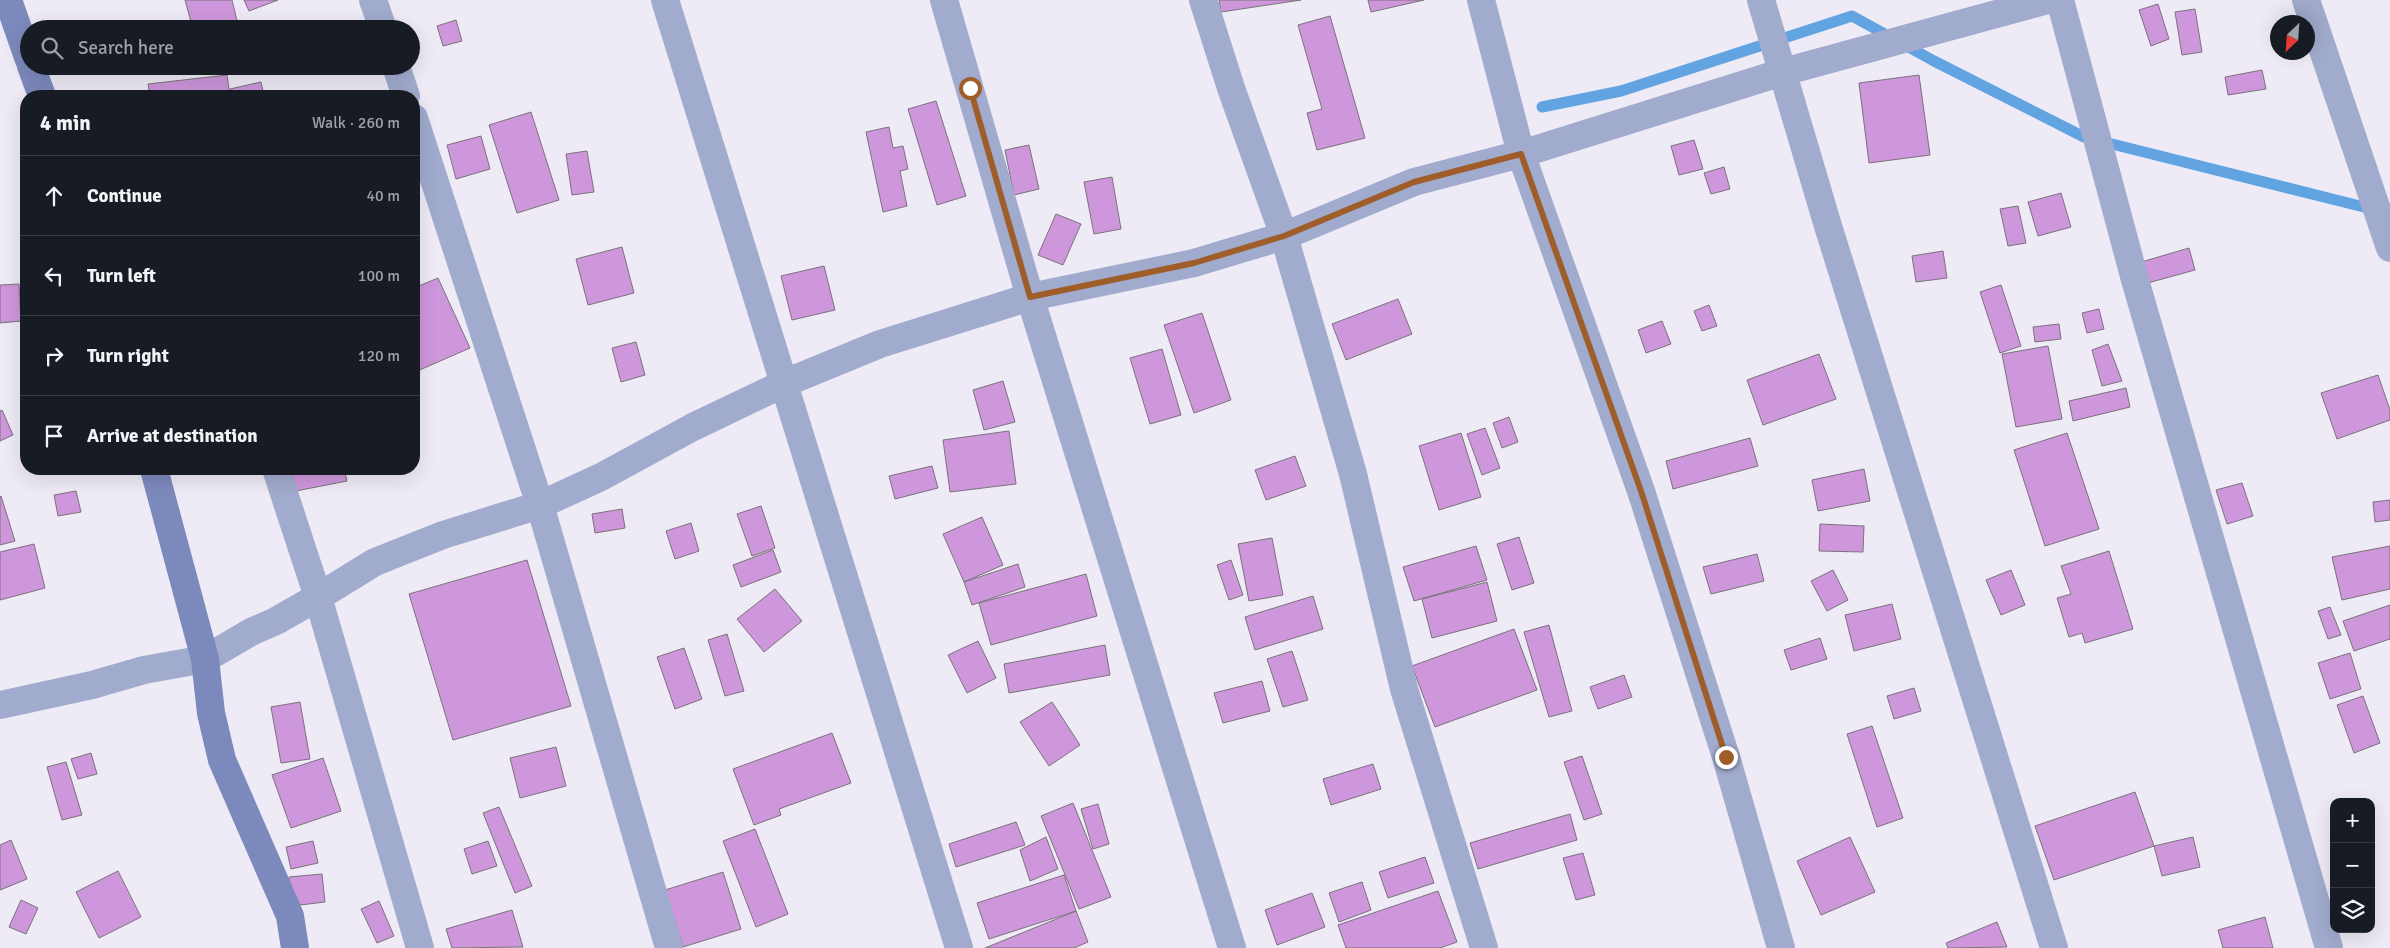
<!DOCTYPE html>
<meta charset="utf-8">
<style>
body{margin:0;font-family:Signika,sans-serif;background:#242831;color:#f1f3f6}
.controls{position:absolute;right:15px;bottom:15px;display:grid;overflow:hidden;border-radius:10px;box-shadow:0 5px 20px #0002}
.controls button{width:45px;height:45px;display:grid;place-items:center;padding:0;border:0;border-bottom:1px solid #363941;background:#171b24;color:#f1f3f6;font:25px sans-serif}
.compass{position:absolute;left:2270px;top:15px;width:45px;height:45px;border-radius:50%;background:#171b24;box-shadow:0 5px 20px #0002;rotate:205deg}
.stop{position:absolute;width:15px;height:15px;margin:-11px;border:4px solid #9f5d2a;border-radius:50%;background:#fff}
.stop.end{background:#9f5d2a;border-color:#fff;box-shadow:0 1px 5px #0008}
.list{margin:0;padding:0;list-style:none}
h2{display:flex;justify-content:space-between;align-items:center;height:65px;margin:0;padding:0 20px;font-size:21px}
h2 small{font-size:16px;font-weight:400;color:#9ea1a6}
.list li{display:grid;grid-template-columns:32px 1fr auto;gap:15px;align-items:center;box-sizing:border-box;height:80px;padding:0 20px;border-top:1px solid #363941}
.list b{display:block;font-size:19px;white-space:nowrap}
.list em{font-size:16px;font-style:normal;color:#9ea1a6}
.icon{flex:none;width:28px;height:28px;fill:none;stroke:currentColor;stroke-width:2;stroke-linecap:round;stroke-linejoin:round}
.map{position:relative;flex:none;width:2390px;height:948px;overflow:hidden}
.search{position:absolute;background:#171b24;box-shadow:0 5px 20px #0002;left:20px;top:20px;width:400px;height:55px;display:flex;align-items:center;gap:12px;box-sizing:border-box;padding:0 18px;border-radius:28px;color:#9ea1a6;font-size:19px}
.panel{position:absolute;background:#171b24;box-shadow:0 5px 20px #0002;left:20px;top:90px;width:400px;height:385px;border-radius:20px}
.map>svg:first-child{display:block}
</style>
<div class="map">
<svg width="2390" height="948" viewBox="0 0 2390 948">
<rect width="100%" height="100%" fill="#eeebf6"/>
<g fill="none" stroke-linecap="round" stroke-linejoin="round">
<path stroke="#62a4e2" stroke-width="11" d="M1542 107 1621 91 1852 16 1934 61 2084 137 2376 210"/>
</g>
<path fill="#ce96db" stroke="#7a737b" d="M185 0H232L239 29H193Z
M244 0H278L249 11Z
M1219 0H1301L1221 12Z
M1368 0H1424L1371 12Z
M2158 4 2169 39 2151 46 2139 10Z
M2195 9 2202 52 2182 55 2175 12Z
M1330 16 1365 138 1317 150 1307 113 1322 109 1298 25Z
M456 20 462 41 443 46 437 26Z
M2262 70 2266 89 2228 95 2225 77Z
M227 75 230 96H150L148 84Z
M1919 75 1930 155 1869 163 1859 83Z
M261 82 264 96H232L230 89Z
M936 101 966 196 937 205 908 109Z
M531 112 559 200 517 213 489 125Z
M889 127 893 148 903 146 908 169 900 171 907 206 883 212 866 132Z
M481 136 490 169 456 179 447 145Z
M1694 140 1703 169 1679 175 1671 146Z
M1029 145 1039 189 1014 195 1005 150Z
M587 151 594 192 572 195 566 154Z
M1724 167 1730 189 1711 194 1704 173Z
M1112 177 1121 229 1094 234 1084 182Z
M2061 193 2071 227 2038 236 2028 202Z
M2018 206 2026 243 2008 246 2000 209Z
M1056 214 1081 224 1063 265 1038 255Z
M622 247 634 293 588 305 576 259Z
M2189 248 2195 270 2144 284 2138 263Z
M1943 251 1947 278 1916 282 1912 256Z
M824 266 835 310 792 320 781 276Z
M438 278 470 348 415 372 414 288Z
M19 284 21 321 0 323V285Z
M2001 285 2021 346 2000 353 1980 292Z
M1398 299 1412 334 1346 360 1332 324Z
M1709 305 1717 326 1702 331 1694 311Z
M2099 309 2104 329 2087 333 2082 313Z
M1202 313 1231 400 1194 413 1164 325Z
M1662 321 1671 344 1646 353 1638 330Z
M2059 324 2061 339 2035 342 2033 327Z
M636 342 645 375 621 382 612 348Z
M2108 344 2122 381 2102 386 2092 350Z
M2048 346 2062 419 2016 427 2002 354Z
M1162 349 1181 415 1150 424 1130 358Z
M1819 354 1836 399 1763 425 1747 380Z
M2378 375 2390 410V420L2337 439 2321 393Z
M1003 381 1015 422 984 430 973 390Z
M2126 388 2130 407 2073 421 2069 401Z
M2 410 13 435 0 441V411Z
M1509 417 1518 442 1502 448 1493 423Z
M1485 428 1500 468 1482 475 1467 434Z
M1009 431 1016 484 950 492 943 440Z
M1461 433 1481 497 1439 510 1419 446Z
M2067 433 2099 529 2045 546 2014 450Z
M1750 438 1758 466 1673 489 1666 461Z
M1295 456 1306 486 1266 500 1255 470Z
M932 466 938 488 895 499 889 476Z
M291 469H344L347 481 296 491Z
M1864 469 1870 501 1818 511 1812 480Z
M2242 483 2253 516 2227 524 2216 490Z
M76 491 81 512 58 516 54 495Z
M1 496 15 541 0 545V497Z
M2390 500V520L2375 522 2373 502Z
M761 506 775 548 752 556 737 514Z
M622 509 625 528 595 533 592 514Z
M982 517 1003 565 964 582 943 534Z
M691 523 699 551 675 559 666 531Z
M1820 524 1864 526 1863 552 1819 551Z
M1519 537 1534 583 1512 590 1497 544Z
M1272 538 1283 595 1249 601 1238 544Z
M34 544 45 588 0 600V552Z
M1476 546 1487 580 1414 601 1403 567Z
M2390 546V589L2342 600 2332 557Z
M773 550 781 572 741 587 733 565Z
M2109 551 2133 629 2085 643 2082 633 2069 637 2057 598 2071 594 2061 566Z
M1757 554 1764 581 1711 594 1703 567Z
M527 560 571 706 453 740 409 594Z
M1231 560 1243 595 1229 600 1217 565Z
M1018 564 1025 587 972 605 964 582Z
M1833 570 1848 600 1827 611 1811 581Z
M2011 570 2025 605 2001 615 1986 580Z
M1086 574 1097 616 991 645 979 603Z
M1487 582 1497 621 1432 638 1422 599Z
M775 589 802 621 764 652 737 619Z
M1313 596 1323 629 1255 650 1245 617Z
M1892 604 1901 639 1854 651 1845 615Z
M2390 605V639L2354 651 2343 621Z
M2330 607 2341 635 2328 639 2318 611Z
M1549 625 1572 711 1549 717 1524 632Z
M1514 629 1537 690 1435 727 1412 666Z
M727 634 744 691 725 696 708 640Z
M1820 638 1827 659 1791 670 1784 650Z
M978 641 996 678 967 693 948 655Z
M1105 645 1110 675 1009 693 1004 664Z
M684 648 702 699 675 709 657 657Z
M1292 651 1308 700 1283 707 1267 659Z
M2350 653 2361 689 2330 699 2318 663Z
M1624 675 1632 697 1598 709 1590 687Z
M1262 681 1270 711 1223 723 1214 693Z
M1914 688 1921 711 1894 719 1887 696Z
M2363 696 2380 743 2354 753 2337 705Z
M300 702 310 759 281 763 271 707Z
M1052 702 1080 745 1049 766 1020 722Z
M1872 726 1903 818 1877 827 1847 734Z
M832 733 851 783 779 809 781 815 754 825 733 769Z
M556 747 566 786 520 798 510 758Z
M91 753 97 774 78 779 71 759Z
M1582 756 1602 814 1584 820 1564 762Z
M323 758 341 811 291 828 272 775Z
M66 762 82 815 62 820 47 767Z
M1373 764 1381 789 1331 805 1323 779Z
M2135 792 2154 846 2054 880 2035 826Z
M1073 803 1111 897 1079 909 1041 816Z
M1098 804 1109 844 1093 849 1081 809Z
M499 807 532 886 515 893 483 813Z
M1570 814 1577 840 1478 869 1470 843Z
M1016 822 1025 845 956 867 949 844Z
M755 829 788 914 756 927 723 841Z
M1046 837 1058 869 1030 881 1020 850Z
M1850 837 1875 892 1821 915 1797 861Z
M2193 837 2200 867 2162 876 2154 846Z
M11 840 27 879 0 890V845Z
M313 841 318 863 291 869 286 847Z
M488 841 497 866 472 874 464 849Z
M1583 853 1595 895 1576 900 1563 858Z
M1425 857 1434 883 1388 898 1379 872Z
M118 871 141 917 99 938 76 892Z
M723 872 741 929 683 947 665 890Z
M322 874 325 902 292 906 289 877Z
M1064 875 1076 911 989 939 977 903Z
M1362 882 1371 910 1339 922 1329 893Z
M1438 891 1457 942 1440 948H1346L1338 925Z
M1312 893 1325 927 1277 945 1265 910Z
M21 900 38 908 26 934 9 927Z
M379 901 394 936 377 943 361 909Z
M512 910 523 947 452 948 446 929Z
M1076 911 1088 942 1074 948H985Z
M2265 917 2273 948H2223L2218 930Z
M1997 922 2007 947 1948 948 1946 943Z"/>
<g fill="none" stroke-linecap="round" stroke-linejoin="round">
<path stroke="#a1abcd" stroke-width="28" d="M373 0 383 29
M665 0 959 948
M944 0 1030 297 1232 948
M1203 0 1231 88 1284 236 1353 474 1404 689 1484 948
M1481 0 1521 154 1641 491 1726 757 1781 948
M1761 0 1828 226 2054 948
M2060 0 2135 280 2329 948
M2306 0 2390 248
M396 66 406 96
M414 118 540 505 669 948
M276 469 318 597 420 948
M0 705 92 685 144 670 205 659 251 632 276 621 318 597 375 562 443 535 540 505 601 477 693 427 785 383 880 344 1030 297 1194 263 1284 236 1414 182 1521 154 1783 72 2048 0"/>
<path stroke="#7c89bc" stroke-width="28" d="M8 0 29 60
M31 66 42 96
M154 469 205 659 211 713 222 760 290 916 295 948"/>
</g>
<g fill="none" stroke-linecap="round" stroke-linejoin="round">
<path stroke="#9f5d2a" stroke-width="6" d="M970 88 1030 297 1194 263 1284 236 1414 182 1521 154 1641 491 1726 757"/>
</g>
</svg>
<div class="controls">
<button>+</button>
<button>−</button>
<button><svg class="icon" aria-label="layers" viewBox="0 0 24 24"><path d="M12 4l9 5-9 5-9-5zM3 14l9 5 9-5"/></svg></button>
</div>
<svg class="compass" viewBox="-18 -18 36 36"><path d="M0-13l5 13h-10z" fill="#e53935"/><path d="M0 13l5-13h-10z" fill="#9ea1a6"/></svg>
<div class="stop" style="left:970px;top:88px"></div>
<div class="stop end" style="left:1726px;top:757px"></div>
<div class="search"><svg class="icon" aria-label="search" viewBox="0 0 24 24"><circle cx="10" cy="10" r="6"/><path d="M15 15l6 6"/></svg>Search here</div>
<section class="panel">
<h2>4 min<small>Walk · 260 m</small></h2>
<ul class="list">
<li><svg class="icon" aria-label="ahead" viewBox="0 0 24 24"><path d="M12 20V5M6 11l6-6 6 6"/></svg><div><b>Continue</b></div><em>40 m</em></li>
<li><svg class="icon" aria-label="left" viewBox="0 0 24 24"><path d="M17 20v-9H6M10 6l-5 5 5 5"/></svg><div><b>Turn left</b></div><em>100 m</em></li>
<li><svg class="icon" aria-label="right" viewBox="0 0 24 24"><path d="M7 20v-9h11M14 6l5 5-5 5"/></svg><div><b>Turn right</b></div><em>120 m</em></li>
<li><svg class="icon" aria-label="arrive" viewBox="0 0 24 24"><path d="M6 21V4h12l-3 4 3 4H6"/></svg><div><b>Arrive at destination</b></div></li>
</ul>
</section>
</div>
